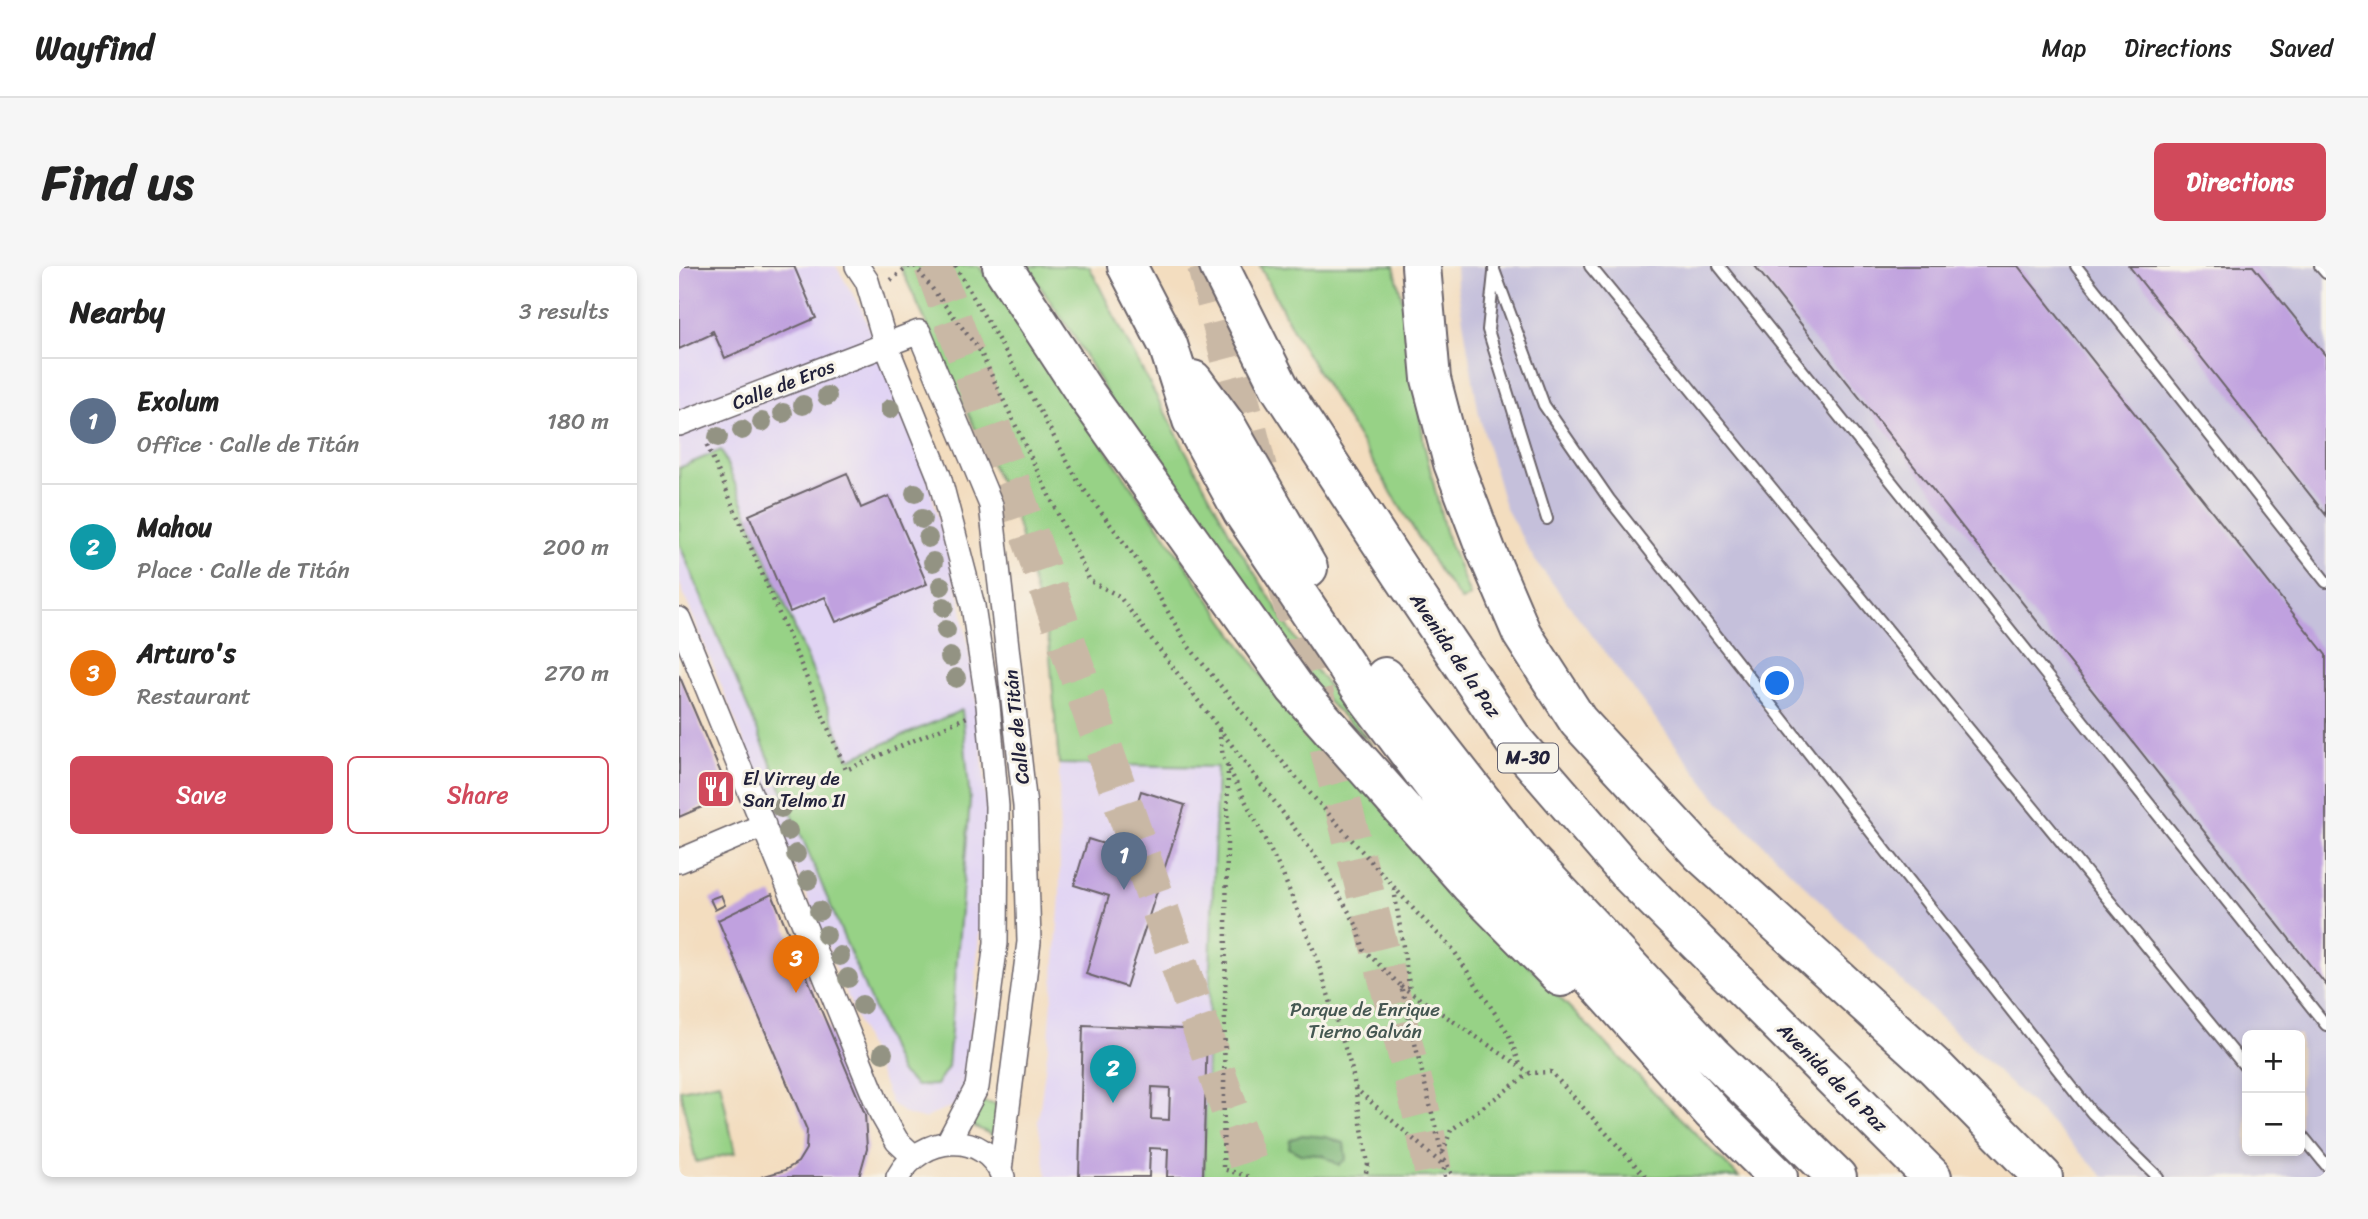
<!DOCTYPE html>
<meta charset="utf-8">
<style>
body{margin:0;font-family:Sriracha,sans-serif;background:#f6f6f6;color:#222}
.controls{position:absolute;right:21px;bottom:21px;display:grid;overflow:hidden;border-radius:10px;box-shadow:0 4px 10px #0003}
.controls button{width:63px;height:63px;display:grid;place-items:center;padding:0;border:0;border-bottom:2px solid #e0e0e0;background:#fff;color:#222;font:35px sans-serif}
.you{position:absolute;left:1099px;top:418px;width:24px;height:24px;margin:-18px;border:5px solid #fff;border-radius:50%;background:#1a73e8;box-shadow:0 0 0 10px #1a73e833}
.badge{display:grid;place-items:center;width:46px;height:46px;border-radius:50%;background:#d1495b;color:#fff;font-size:23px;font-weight:700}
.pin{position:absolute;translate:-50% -58px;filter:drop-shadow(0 2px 4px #0008)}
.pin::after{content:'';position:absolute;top:37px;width:24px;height:21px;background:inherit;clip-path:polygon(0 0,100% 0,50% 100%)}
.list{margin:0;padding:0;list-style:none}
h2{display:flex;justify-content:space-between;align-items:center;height:91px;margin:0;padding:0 28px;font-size:30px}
h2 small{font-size:23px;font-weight:400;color:#767676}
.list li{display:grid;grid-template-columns:46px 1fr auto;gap:21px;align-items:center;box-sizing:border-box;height:126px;padding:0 28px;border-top:2px solid #e0e0e0}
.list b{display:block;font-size:26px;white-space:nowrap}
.list p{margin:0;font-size:23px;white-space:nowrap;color:#767676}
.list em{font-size:23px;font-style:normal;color:#767676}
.actions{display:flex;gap:14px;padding:21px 28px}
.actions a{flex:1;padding:16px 0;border:2px solid #d1495b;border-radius:10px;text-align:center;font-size:24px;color:#d1495b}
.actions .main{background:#d1495b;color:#fff}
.map{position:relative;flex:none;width:1647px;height:911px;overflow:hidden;border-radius:10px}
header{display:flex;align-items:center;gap:42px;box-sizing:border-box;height:98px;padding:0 35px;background:#fff;border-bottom:2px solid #e0e0e0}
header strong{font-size:33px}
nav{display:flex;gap:38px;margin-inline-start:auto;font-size:24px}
.intro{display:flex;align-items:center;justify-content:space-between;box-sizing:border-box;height:168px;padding:0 42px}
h1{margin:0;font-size:49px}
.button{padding:18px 32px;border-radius:10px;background:#d1495b;color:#fff;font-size:24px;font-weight:700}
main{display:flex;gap:42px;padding:0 42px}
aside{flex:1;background:#fff;border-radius:10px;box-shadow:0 4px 10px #0003}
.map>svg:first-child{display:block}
</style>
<header>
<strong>Wayfind</strong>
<nav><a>Map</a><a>Directions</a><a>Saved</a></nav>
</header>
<div class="intro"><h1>Find us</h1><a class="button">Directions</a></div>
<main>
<aside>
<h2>Nearby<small>3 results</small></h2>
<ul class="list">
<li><span class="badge" style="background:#5c6f8a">1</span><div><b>Exolum</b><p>Office · Calle de Titán</p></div><em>180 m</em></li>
<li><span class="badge" style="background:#0f9aa8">2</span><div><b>Mahou</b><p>Place · Calle de Titán</p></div><em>200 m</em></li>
<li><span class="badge" style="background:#e8710a">3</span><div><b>Arturo's</b><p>Restaurant</p></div><em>270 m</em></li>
</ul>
<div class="actions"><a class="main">Save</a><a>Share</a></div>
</aside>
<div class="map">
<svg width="1647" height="911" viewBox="0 0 1647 911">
<rect width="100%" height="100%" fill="#f7f3e8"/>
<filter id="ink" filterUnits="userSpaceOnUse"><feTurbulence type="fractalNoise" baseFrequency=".0143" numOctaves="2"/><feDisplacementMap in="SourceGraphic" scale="14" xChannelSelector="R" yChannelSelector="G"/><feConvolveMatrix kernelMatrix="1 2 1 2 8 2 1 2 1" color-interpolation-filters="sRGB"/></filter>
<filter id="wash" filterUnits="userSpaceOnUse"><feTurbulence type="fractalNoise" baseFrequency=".00686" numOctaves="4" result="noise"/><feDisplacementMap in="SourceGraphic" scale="28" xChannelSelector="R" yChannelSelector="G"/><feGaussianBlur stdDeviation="1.57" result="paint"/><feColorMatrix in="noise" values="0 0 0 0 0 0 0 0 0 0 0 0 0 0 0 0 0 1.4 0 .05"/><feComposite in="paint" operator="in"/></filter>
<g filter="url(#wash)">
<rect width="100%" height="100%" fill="#f3ddbf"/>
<path fill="#e1d4f4" d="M0 0H157L182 42 245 199 282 337 300 450 309 554 289 810 279 838 244 853 226 848 212 837 0 316Z
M380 498 538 501 524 911H368L359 856 370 774 381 630Z"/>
<path fill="#c5c0db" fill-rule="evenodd" d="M777 0H1647V911H1425L1361 846 1217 710 1036 531 855 293 826 241 800 149 778 19ZM1568 769H1621V885H1568Z"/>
<path fill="#97d286" stroke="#5c7a60" stroke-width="2" d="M221 0H300L591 421 873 724 1060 911H524L538 501 380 498 370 378 336 249Z
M347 0H410L453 85 553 271 632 397 693 479 628 415 440 149 393 67Z
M581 0H715L728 54 745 178 766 265 791 330 783 335 760 305 615 66Z
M42 184 170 493 283 444 291 535 269 801 257 819 237 820 221 806 0 277V202Z
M41 816 56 887 17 896 1 824Z
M302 836 317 838V871L288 857Z"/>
<path fill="#79b473" stroke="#4e6b57" stroke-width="2" d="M623 869 647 871 665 877 667 893 660 899 643 889 621 888 610 882 611 874Z"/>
<g id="blocks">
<path fill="#c0a1df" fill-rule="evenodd" d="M0 0H115L137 52 46 92 34 65 31 66 33 68 0 83Z
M1076 0H1339L1647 389V719Z
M1450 0H1574L1647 90V249Z
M168 207 182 242 210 230 248 318 157 356 146 331 111 346 70 249Z
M0 409 50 526 34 533 35 536 0 551Z
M462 525 506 539 447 721 407 708 430 630 395 619 409 573 444 584Z
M93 628 186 848 188 883 180 911H82L106 904 119 896 127 883 128 864 39 654Z
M42 629 46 639 36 644 31 633Z
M404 759 528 764 524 911H488L489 883 471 882 470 911H400ZM473 821 491 822 490 854 472 853Z"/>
</g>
</g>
<g filter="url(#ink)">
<use href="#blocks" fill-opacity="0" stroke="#6b6369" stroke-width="2"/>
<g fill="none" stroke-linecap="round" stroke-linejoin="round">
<path stroke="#c9b8a5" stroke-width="38" stroke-dasharray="38 19" stroke-linecap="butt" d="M254 0 306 141 574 911
M527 0 580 206
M607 315 745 857 755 911"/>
<g stroke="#6b6369" stroke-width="14">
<path id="service" d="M815 0V4L865 139 930 233 1413 847 1479 911
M911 0 1568 803
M1040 0 1647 759
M1397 0 1647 316
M1641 0 1647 7
M815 7 809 64 868 253
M1621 867 1647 899"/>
</g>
<g stroke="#6b6369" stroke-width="26">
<path id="minor" d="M178 0 188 15 207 79 260 210 294 340 309 439 318 540 317 677 298 821 269 876
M0 158 240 66 312 239 346 540 350 676 321 904
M0 353 202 847 218 875 234 890
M0 595 85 559
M219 911C242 869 305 862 324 911"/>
</g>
<g stroke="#6b6369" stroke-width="42">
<path id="motorway" d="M323 0 404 124 616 422 791 619 882 711
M448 0 489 79 513 154 563 245 687 430 793 571 908 706 1033 846 1099 911
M540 0 601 122 724 310 835 475 949 607 1253 911
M742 0 752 113 774 197 807 284 843 368 899 455 1022 588 1256 801 1364 911
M514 114 547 159 629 302
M706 411 841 584 1032 788 1158 911"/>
</g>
<path stroke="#6b6369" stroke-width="4.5" stroke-dasharray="2 5" stroke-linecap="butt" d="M236 0 301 85 411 315 440 330 641 596 678 660 685 684 722 720 763 888 774 911
M276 0 361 145 400 217 458 294 510 381 606 499 738 647 773 682 829 767 842 801
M212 14 230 0
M28 179 167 504 288 451
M540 464 544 491 604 609 637 690 673 804 689 898 686 911
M549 500 544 903 571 911
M715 623 731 725
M722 720 851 807
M676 822 764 899
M764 886 772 864 851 807 872 806 967 911
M764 895 766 911"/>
<use href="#service" stroke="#fff" stroke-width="10"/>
<use href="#minor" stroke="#fff" stroke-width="23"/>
<use href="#motorway" stroke="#fff" stroke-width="38"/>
</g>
<g fill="#939383">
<circle cx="148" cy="130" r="10"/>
<circle cx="124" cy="139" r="10"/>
<circle cx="211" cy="143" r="10"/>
<circle cx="104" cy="147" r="10"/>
<circle cx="83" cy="156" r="10"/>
<circle cx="63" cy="164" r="10"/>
<circle cx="39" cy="171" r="10"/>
<circle cx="236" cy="227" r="10"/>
<circle cx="243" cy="253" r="10"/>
<circle cx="249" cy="272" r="10"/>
<circle cx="254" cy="296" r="10"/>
<circle cx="262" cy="320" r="10"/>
<circle cx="265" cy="341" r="10"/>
<circle cx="267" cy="364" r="10"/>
<circle cx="271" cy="391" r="10"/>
<circle cx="277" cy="412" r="10"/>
<circle cx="102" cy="542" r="10"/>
<circle cx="109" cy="565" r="10"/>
<circle cx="117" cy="588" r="10"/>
<circle cx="129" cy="614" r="10"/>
<circle cx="140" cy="645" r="10"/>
<circle cx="147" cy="669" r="10"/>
<circle cx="161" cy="690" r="10"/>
<circle cx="169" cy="712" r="10"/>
<circle cx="183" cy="739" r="10"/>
<circle cx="204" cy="787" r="10"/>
</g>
</g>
<defs>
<g id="restaurant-square" transform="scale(2.0125)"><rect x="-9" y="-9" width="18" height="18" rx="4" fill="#d1495b" stroke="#f7f3e8"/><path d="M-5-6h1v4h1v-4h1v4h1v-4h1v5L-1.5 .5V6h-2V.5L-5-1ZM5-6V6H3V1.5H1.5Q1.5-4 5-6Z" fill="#fff"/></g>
</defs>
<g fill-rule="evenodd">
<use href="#restaurant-square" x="37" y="523"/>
</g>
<g text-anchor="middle" stroke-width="6" stroke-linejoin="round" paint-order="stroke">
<rect fill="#f7f3e8" stroke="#62616f" stroke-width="2" x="819" y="477.5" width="60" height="29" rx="5"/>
<g font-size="18" font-weight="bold" fill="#22223b">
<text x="849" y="498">M-30</text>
</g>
<g font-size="19" fill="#22223b" stroke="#f7f3e8">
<text transform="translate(104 118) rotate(-21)" y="7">Calle de Eros</text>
<text transform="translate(777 389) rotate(56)" y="7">Avenida de la Paz</text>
<text transform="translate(337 461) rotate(-96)" y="7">Calle de Titán</text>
<text transform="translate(1154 811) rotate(45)" y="7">Avenida de la Paz</text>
</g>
<g font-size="19" fill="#22223b" stroke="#f7f3e8" text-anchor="start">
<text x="64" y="519">El Virrey de<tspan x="64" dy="22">San Telmo II</tspan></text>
</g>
<g font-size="19" fill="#455752" stroke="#f7f3e8">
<text x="686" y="750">Parque de Enrique<tspan x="686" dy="22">Tierno Galván</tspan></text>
</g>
</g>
</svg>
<div class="controls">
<button>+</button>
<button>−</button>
</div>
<div class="you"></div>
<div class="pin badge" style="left:445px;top:624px;background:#5c6f8a">1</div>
<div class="pin badge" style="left:434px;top:837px;background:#0f9aa8">2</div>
<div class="pin badge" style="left:117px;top:727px;background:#e8710a">3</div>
</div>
</main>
